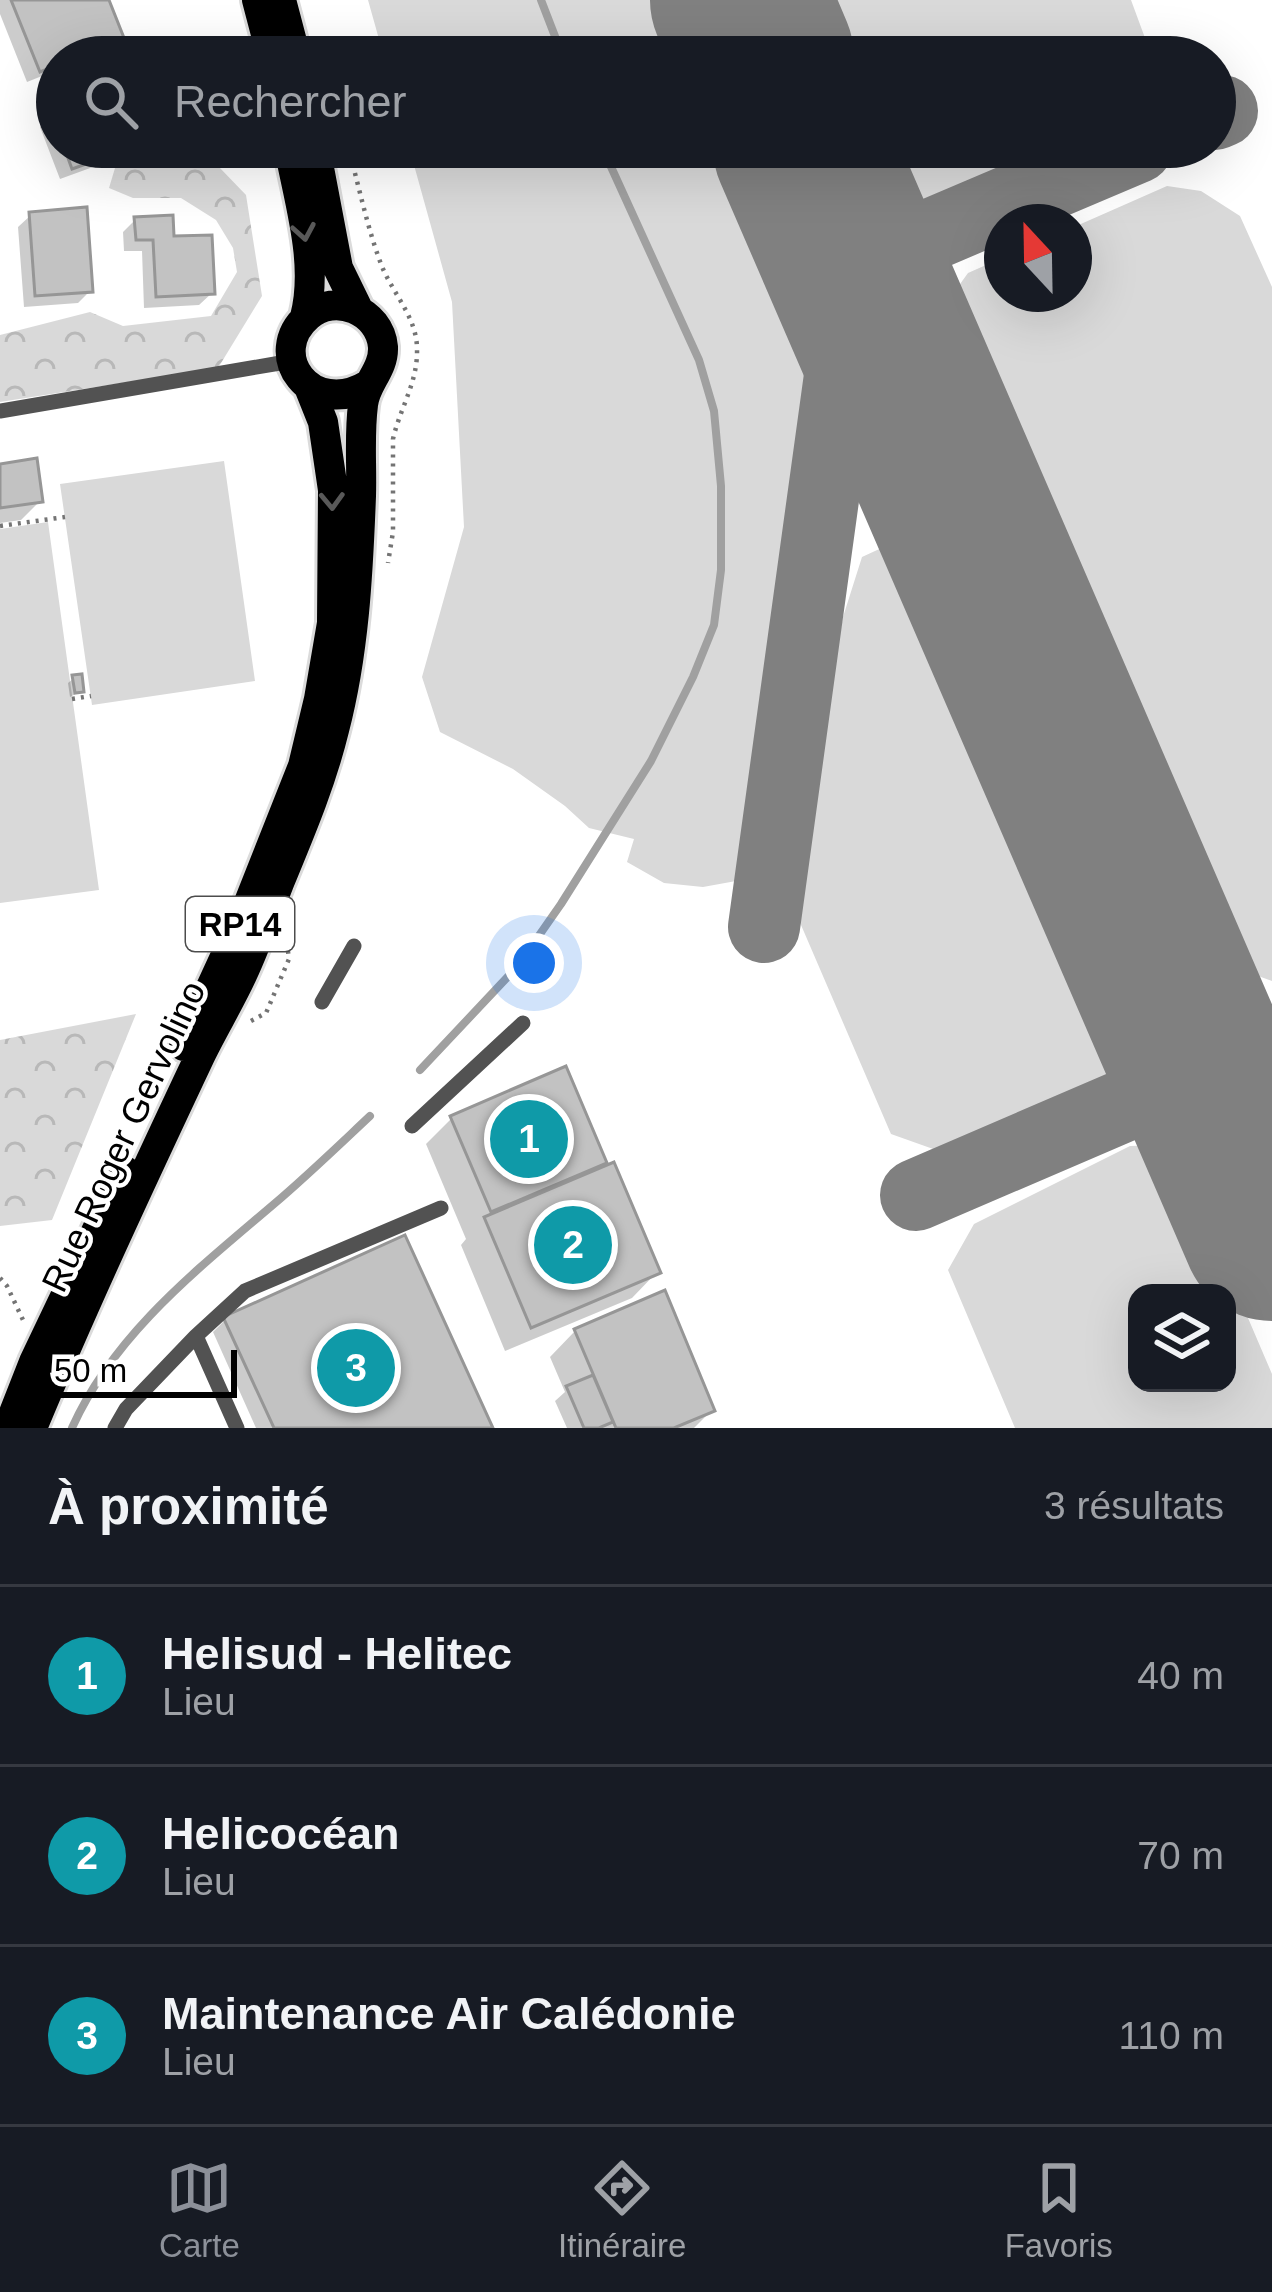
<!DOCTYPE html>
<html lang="fr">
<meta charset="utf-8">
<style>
body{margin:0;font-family:Helvetica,sans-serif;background:#20242c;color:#f1f3f6}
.controls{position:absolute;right:36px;bottom:36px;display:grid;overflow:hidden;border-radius:24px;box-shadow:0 12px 48px #0002}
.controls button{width:108px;height:108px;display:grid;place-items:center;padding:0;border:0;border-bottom:3px solid #363941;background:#171b24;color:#f1f3f6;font:60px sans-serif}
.compass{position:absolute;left:984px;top:204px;width:108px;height:108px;border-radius:50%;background:#171b24;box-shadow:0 12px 48px #0002;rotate:338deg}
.scale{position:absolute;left:36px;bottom:30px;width:201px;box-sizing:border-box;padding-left:12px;border:6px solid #000;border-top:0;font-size:33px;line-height:42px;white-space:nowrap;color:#000;-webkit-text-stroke:9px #fff;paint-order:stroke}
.you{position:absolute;left:534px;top:963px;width:42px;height:42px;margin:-30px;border:9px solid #fff;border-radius:50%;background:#1a73e8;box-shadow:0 0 0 18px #1a73e833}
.badge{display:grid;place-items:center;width:78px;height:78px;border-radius:50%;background:#8c9099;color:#fff;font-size:39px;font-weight:700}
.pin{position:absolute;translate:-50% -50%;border:6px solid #fff;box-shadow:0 3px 12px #0006}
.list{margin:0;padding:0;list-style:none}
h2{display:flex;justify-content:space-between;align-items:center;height:156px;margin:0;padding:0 48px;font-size:51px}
h2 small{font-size:39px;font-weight:400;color:#9ea1a6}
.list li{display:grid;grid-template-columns:78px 1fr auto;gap:36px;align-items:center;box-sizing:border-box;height:180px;padding:0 48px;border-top:3px solid #363941}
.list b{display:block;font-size:45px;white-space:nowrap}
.list p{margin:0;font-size:39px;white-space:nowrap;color:#9ea1a6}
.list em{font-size:39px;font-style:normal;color:#9ea1a6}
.icon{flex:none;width:66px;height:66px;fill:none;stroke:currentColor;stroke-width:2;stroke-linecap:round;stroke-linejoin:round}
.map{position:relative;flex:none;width:1272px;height:1428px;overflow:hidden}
.search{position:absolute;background:#171b24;box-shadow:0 12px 48px #0002;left:36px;right:36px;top:36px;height:132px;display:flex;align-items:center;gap:30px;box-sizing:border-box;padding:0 42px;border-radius:66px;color:#9ea1a6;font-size:45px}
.sheet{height:696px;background:#171b24}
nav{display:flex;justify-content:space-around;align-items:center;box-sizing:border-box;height:168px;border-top:3px solid #363941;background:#171b24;font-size:33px;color:#9ea1a6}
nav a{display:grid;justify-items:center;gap:6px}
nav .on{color:#8c9099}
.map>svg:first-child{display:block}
</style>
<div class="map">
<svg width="1272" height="1428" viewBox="0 0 1272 1428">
<defs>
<pattern id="forest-crowns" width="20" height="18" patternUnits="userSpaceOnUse" patternTransform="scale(3)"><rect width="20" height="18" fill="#d9d9d9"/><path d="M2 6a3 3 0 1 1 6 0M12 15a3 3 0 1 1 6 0" fill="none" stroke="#b8b8b8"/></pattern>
</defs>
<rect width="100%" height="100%" fill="#fff"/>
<path fill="#d9d9d9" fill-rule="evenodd" d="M368 0H665L689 57H384Z
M808 0H1131L1152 57H833Z
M409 147H728L821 365 814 461 752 780 736 881 703 887 664 883 627 862 634 839 589 828 565 806 513 769 440 732 422 677 464 527 452 302Z
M872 147H1090L951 206 916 202 887 183Z
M1167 186 1201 191 1240 216 1272 287V981L1250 973 1220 944 959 346 955 291 968 273 1002 258V294H1074V227Z
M224 461 255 681 92 705 60 484Z
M48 522 99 890 0 903V529Z
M901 539 920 557 1126 1037 1107 1075 936 1150 891 1134 798 918 800 850 843 617 862 557Z
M1160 1145 1179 1157 1272 1374V1428H1015L948 1270 974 1224 1130 1146ZM1137 1293H1227V1383H1137Z"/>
<path fill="url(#forest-crowns)" d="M158 147H207L219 167 246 195 262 296 218 368 0 402V335L90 312 123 326 211 316 237 272 233 248 216 220 181 198H133L109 188 115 168Z
M136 1014 52 1220 0 1226V1040Z"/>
<path fill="#0003" d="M0 0H106L120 37 108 49 89 57H57V70L27 82 0 14Z
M57 113V147H148L60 179 40 127Z
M31 215 90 291 78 303 24 307 18 227Z
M135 220 171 239 212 293 199 305 144 308 142 251H124L123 232Z
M0 467 40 501 21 520 0 523Z
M74 678 81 691 70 697 68 683Z
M565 1070 606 1168 657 1272 632 1298 505 1351 461 1245 466 1239 426 1144 452 1118Z
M225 1320 489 1428H256L213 1332Z
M575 1331 712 1410 694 1428H567L555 1401 565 1392 550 1357Z"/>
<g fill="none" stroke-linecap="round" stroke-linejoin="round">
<path stroke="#a0a0a0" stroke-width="8" d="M541 0 563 57
M420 1070 517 967 561 904 651 761 693 677 714 625 721 570V486L714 411 699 360 602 147
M72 1428C114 1334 198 1269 274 1204 307 1176 338 1146 370 1116"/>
<path stroke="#808080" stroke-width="72" d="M1215 114 1222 111
M764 927 855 267 1137 147
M916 1195 1272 1042"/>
<path stroke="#808080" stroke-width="180" d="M740 0 764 57
M803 147 1272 1231"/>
</g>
<path fill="#c2c2c2" stroke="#969696" stroke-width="3" d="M11 0H109L124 38 76 57H57V65L40 72Z
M64 147H133L72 169Z
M87 207 93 292 35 296 29 212Z
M173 215 174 236 212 235 215 294 156 297 153 240H136L134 217Z
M37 458 43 502 0 508V464Z
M82 674 84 692 75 693 72 675Z
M566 1066 607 1163 491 1212 450 1116Z
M614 1162 661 1273 531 1328 484 1217Z
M405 1235 493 1428H274L223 1317Z
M665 1290 715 1411 674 1428H616L574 1329Z
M593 1375 613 1422 599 1428H584L566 1386Z"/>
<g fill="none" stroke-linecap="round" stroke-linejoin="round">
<g stroke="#dbdbdb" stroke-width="36">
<path id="primary" d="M257 0 272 57
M281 0 296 57
M289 147C299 202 319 263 305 317
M315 147 338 268 359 311
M184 1046 242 920 303 766 319 699 332 623 333 490 323 422 309 387
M8 1428 34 1362 125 1171
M32 1428C84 1303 142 1179 200 1056 213 1029 229 1003 242 975 256 945 267 914 279 883 300 832 321 783 334 730 354 653 358 575 361 496 362 466 359 435 363 405 365 383 384 370 383 347 380 311 335 292 308 316 264 354 311 419 368 385"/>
</g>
<path stroke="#747474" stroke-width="4.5" stroke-dasharray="3 6" stroke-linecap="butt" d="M348 147C359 186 367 227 381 264 392 293 417 317 417 349 418 382 400 408 393 439V532L388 563
M0 526 65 517
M72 699 91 696
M251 1021 266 1013 289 959 287 944
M0 1278 7 1286 23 1320"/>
<path stroke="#525252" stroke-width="15" d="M0 411 292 361
M322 1002 354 946
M412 1126 523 1023
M196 1336 237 1428
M115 1428 126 1409 196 1336 245 1291 441 1208"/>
<use href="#primary" stroke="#000" stroke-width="30"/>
</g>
<defs><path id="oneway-chevron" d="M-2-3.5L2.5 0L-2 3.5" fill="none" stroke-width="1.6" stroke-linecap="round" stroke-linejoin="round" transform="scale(3)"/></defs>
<g stroke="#595959">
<use href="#oneway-chevron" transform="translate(304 232) rotate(80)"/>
<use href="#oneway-chevron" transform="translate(332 501) rotate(88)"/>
</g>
<g text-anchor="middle" stroke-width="9" stroke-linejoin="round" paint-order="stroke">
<rect fill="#fff" stroke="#4c4c4c" stroke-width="3" x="186" y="897" width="108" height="54" rx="9"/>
<g font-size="33" font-weight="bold" fill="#000">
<text x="240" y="936">RP14</text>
</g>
<g font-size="36" fill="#000" stroke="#fff">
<text transform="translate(123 1136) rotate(-65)" y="13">Rue Roger Gervolino</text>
</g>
</g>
</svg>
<div class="controls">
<button><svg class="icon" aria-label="layers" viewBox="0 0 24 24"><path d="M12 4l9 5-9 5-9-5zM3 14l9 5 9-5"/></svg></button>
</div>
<svg class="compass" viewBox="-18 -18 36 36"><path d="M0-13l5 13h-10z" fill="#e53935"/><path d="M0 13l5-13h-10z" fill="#9ea1a6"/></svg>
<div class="scale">50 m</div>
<div class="you"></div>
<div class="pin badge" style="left:529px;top:1139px;background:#0f9aa8">1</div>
<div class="pin badge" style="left:573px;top:1245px;background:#0f9aa8">2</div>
<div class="pin badge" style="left:356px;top:1368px;background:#0f9aa8">3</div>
<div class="search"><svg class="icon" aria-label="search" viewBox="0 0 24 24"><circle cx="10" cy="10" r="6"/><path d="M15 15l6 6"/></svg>Rechercher</div>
</div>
<section class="sheet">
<h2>À proximité<small>3 résultats</small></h2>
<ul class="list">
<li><span class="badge" style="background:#0f9aa8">1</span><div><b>Helisud - Helitec</b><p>Lieu</p></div><em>40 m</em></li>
<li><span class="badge" style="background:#0f9aa8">2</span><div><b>Helicocéan</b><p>Lieu</p></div><em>70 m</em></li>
<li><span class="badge" style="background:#0f9aa8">3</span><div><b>Maintenance Air Calédonie</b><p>Lieu</p></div><em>110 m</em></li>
</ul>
</section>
<nav>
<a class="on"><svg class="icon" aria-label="map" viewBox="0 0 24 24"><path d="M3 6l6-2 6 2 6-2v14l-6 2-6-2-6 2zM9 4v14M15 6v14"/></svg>Carte</a>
<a><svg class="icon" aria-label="directions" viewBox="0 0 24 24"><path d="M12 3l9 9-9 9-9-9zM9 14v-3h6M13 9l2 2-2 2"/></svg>Itinéraire</a>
<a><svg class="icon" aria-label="saved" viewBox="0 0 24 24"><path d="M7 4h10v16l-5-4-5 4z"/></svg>Favoris</a>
</nav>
